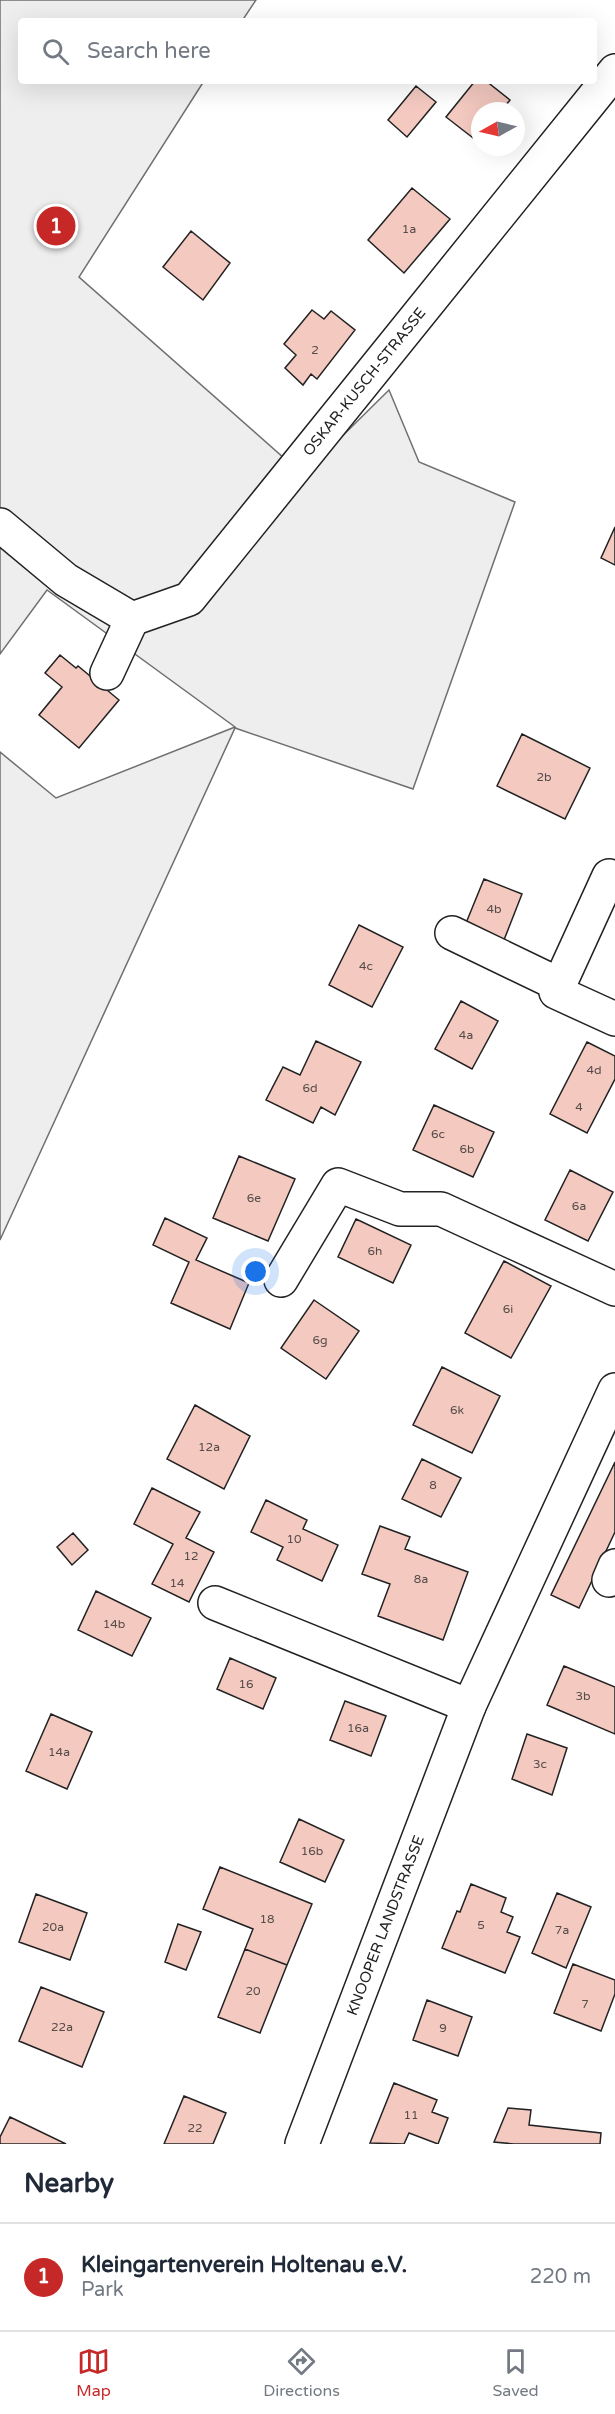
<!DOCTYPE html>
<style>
body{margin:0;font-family:"Varela Round",sans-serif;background:#f6f6f7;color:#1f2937}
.compass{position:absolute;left:471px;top:102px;width:54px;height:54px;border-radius:50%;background:#fff;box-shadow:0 6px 24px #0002;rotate:262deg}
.you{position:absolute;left:256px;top:1272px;width:21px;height:21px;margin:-15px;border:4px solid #fff;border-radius:50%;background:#1a73e8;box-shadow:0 0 0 9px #1a73e833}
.badge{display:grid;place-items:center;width:39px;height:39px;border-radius:50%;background:#c62828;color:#fff;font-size:20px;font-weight:700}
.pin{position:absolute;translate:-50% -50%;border:3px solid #fff;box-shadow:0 2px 6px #0006}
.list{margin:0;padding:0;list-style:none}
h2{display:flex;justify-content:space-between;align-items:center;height:78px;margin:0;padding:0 24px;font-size:26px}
h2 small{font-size:20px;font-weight:400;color:#747a83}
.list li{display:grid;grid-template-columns:39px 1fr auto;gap:18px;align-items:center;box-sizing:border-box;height:108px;padding:0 24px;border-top:2px solid #e0e1e3}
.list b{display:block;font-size:22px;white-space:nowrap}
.list p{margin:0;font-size:20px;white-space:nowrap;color:#747a83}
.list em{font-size:20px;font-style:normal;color:#747a83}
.icon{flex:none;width:33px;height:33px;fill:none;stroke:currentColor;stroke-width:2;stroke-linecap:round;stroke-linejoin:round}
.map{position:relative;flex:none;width:615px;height:2144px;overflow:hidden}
.search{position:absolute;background:#fff;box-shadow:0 6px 24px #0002;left:18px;right:18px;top:18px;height:66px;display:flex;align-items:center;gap:15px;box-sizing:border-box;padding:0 21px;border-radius:6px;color:#747a83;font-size:22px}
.sheet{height:186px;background:#fff}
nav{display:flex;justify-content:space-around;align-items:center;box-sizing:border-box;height:84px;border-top:2px solid #e0e1e3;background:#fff;font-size:16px;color:#747a83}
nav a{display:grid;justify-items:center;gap:3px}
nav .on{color:#c62828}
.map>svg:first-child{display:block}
</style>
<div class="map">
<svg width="615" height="2144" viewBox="0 0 615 2144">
<rect width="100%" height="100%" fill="#fff"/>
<path fill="#eee" stroke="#6f6f6f" stroke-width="1.5" d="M0 0H256L242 21H21V81H204L79 277 284 458 314 464 389 390 419 462 515 502 413 789 235 728 0 1240V752L56 798 235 727 47 590 0 654Z"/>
<path fill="#f3c9c0" stroke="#222" stroke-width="1.5" d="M475 81H486L510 100 501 111H480V137L477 141 446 117Z
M416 86 436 102 407 137 388 120Z
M412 188 450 219 404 273 368 240Z
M191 231 230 263 203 300 163 267Z
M312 310 324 319 331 311 355 330 317 379 311 374 303 385 285 368 296 355 284 344Z
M615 527V565L601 558Z
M60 655 76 668 78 666 119 700 79 748 39 715 62 687 45 673Z
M522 734 590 768 565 819 497 786Z
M484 879 522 894 504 940 466 923Z
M359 925 403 947 372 1007 329 985Z
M461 1001 498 1021 472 1069 435 1049Z
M316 1041 361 1062 335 1115 321 1107 313 1123 266 1100 283 1067 300 1075Z
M587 1042 615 1056V1079L587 1133 550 1114Z
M434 1105 494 1132 473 1177 413 1150Z
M239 1156 295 1179 268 1241 213 1218Z
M570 1170 613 1192 588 1241 545 1220Z
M165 1218 207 1238 196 1260 249 1283 230 1329 171 1303 189 1262 153 1245Z
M356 1219 411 1245 393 1283 338 1257Z
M504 1261 551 1286 511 1358 465 1333Z
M314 1300 359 1331 326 1379 281 1348Z
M442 1367 500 1396 472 1453 413 1425Z
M195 1405 250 1436 224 1489 167 1459Z
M422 1459 461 1478 441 1517 402 1499Z
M615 1462V1532L579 1608 551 1595Z
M152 1488 200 1512 186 1538 214 1552 189 1602 152 1584 173 1544 134 1524Z
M266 1500 307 1520 303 1529 338 1545 322 1581 277 1560 283 1547 251 1532Z
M380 1526 410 1537 405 1549 468 1572 443 1640 378 1616 390 1584 362 1574Z
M73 1533 88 1550 72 1565 57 1547Z
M96 1591 151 1618 132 1656 78 1630Z
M230 1658 276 1678 263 1709 217 1689Z
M564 1666 615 1687V1734L547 1705Z
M345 1701 386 1716 371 1756 330 1740Z
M51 1714 92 1732 67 1789 26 1771Z
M527 1734 567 1748 552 1795 512 1779Z
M299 1819 344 1840 325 1882 280 1862Z
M220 1867 312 1904 287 1965 245 1949 253 1929 203 1909Z
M471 1884 506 1898 501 1912 513 1917 507 1932 520 1937 505 1973 442 1948 457 1911 460 1912Z
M557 1893 591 1907 566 1968 532 1953Z
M36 1894 87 1913 70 1960 19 1942Z
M178 1924 201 1932 186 1970 165 1962Z
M245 1949 287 1965 260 2033 218 2017Z
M573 1964 615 1980V1994L601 2031 554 2013Z
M41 1987 104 2012 82 2067 19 2041Z
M427 2000 472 2017 458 2056 413 2040Z
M394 2083 437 2100 432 2112 448 2118 438 2144 409 2133 404 2144 370 2143Z
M184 2096 226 2113 213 2144H164Z
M508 2108 531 2110 529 2125 601 2133 600 2144H514L494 2142Z
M10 2117 66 2144H0V2137Z"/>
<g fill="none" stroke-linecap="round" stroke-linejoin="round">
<g stroke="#222" stroke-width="36">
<g id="minor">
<path d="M0 525 66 580 132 619"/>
<path id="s1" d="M107 673 132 619 189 599 615 71"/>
<path d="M609 876 556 992 615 1019"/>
<path d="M452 933 560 985"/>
<path d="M281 1280 338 1185 400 1209H441L615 1289"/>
<path d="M609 1580 615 1566"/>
<path d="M215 1603 469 1706"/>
<path id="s2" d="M302 2144 469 1706 615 1390"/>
</g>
</g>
<use href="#minor" stroke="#fff" stroke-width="33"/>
</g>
<g text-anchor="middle" stroke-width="4.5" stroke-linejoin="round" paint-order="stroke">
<g font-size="12" fill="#564c4a">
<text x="409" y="233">1a</text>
<text x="315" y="354">2</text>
<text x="544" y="781">2b</text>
<text x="494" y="913">4b</text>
<text x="366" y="970">4c</text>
<text x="466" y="1039">4a</text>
<text x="594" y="1074">4d</text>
<text x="310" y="1092">6d</text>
<text x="579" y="1111">4</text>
<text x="438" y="1138">6c</text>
<text x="467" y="1153">6b</text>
<text x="254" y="1202">6e</text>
<text x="579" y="1210">6a</text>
<text x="375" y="1255">6h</text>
<text x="508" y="1313">6i</text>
<text x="320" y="1344">6g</text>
<text x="457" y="1414">6k</text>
<text x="209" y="1451">12a</text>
<text x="433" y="1489">8</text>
<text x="294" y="1543">10</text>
<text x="191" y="1560">12</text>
<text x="421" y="1583">8a</text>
<text x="177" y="1587">14</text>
<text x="114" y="1628">14b</text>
<text x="246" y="1688">16</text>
<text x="583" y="1700">3b</text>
<text x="358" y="1732">16a</text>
<text x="59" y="1756">14a</text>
<text x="540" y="1768">3c</text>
<text x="312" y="1855">16b</text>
<text x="267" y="1923">18</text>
<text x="481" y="1929">5</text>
<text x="53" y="1931">20a</text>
<text x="562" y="1934">7a</text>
<text x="253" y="1995">20</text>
<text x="585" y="2008">7</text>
<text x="62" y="2031">22a</text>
<text x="443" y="2032">9</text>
<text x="411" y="2119">11</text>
<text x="195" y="2132">22</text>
</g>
<g font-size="15" fill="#222" stroke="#fff">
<text dy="5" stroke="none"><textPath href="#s1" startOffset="399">OSKAR-KUSCH-STRASSE</textPath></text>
<text dy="5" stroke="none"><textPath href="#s2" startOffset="234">KNOOPER LANDSTRASSE</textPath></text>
</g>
</g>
</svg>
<svg class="compass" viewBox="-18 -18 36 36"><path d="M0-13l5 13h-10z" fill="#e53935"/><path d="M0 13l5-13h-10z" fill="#747a83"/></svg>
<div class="you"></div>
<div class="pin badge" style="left:56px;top:226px">1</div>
<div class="search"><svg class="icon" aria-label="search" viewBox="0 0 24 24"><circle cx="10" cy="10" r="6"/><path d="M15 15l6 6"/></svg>Search here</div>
</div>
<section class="sheet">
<h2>Nearby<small></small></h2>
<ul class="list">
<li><span class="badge">1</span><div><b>Kleingartenverein Holtenau e.V.</b><p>Park</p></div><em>220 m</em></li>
</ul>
</section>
<nav>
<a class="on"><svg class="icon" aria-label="map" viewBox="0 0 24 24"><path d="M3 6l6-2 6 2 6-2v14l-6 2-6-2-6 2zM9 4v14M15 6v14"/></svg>Map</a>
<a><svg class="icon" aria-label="directions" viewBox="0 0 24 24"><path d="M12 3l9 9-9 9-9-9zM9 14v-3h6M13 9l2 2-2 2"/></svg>Directions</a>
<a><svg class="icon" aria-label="saved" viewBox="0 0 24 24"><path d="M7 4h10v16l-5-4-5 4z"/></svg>Saved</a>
</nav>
